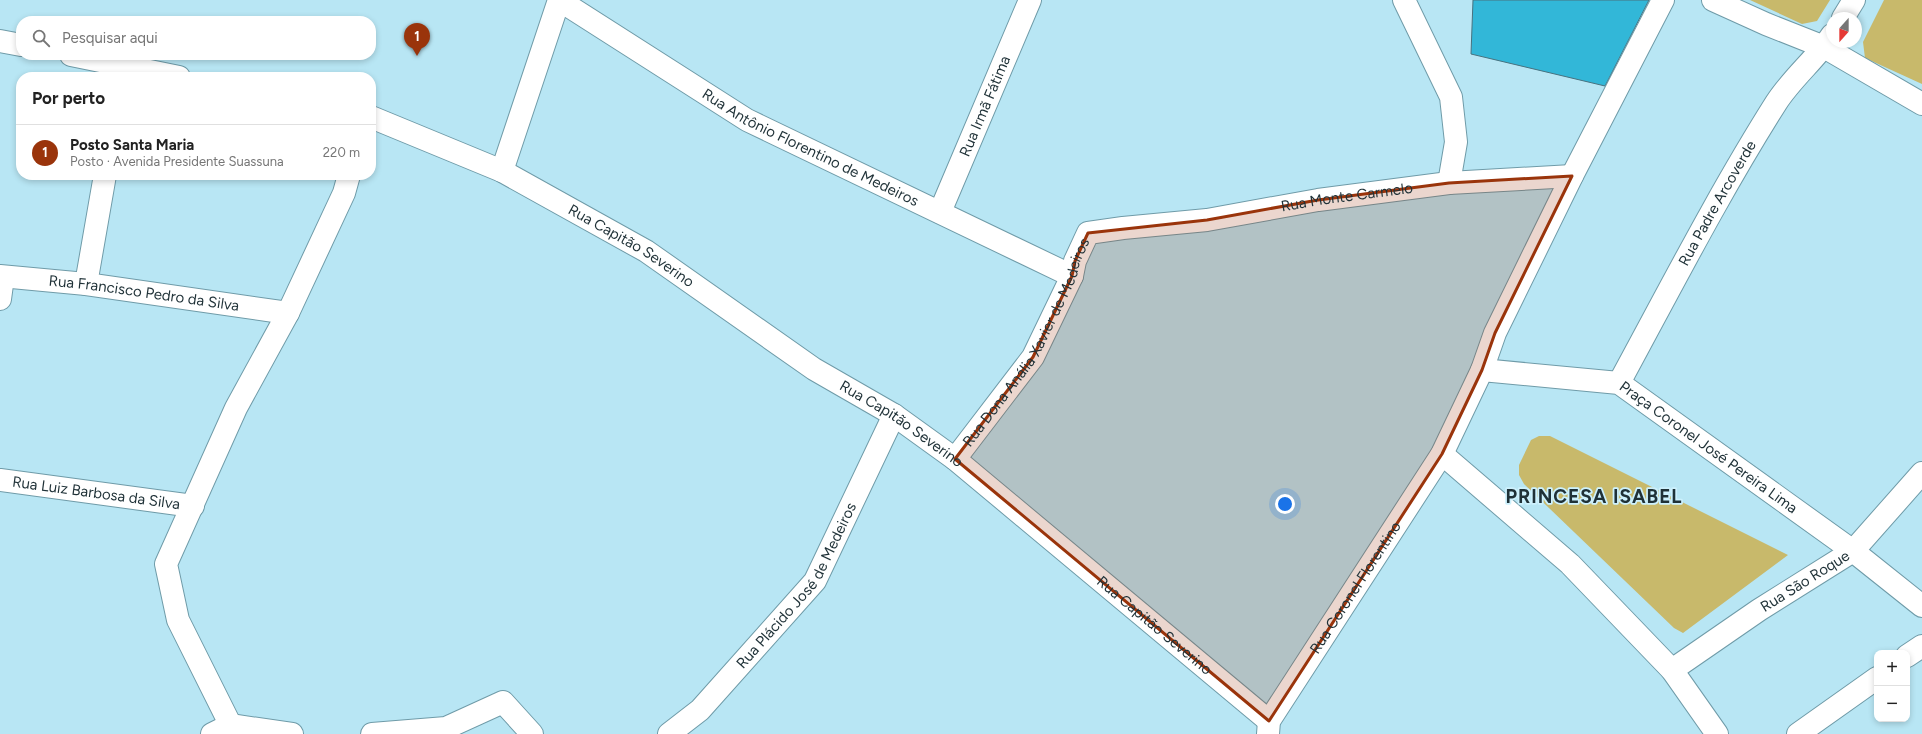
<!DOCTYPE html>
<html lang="pt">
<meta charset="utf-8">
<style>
body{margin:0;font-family:Figtree,sans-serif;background:#f6f6f6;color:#222}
.controls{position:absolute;right:12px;bottom:12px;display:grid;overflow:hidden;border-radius:8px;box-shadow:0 2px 6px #0003}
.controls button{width:36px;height:36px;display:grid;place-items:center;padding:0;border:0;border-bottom:1px solid #e0e0e0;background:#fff;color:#222;font:20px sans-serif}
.compass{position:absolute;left:1826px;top:12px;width:36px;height:36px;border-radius:50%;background:#fff;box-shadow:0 2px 6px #0003;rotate:201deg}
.you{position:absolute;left:1285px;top:504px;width:14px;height:14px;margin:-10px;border:3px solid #fff;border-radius:50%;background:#1a73e8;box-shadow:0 0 0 6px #1a73e833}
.badge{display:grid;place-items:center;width:26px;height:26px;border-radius:50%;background:#9a340b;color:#fff;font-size:13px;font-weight:700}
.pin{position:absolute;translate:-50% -33px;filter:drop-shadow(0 1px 2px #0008)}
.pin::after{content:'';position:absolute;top:21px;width:14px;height:12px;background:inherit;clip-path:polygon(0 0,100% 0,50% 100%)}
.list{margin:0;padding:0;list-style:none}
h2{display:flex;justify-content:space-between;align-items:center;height:52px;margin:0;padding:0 16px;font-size:17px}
h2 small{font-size:13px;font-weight:400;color:#767676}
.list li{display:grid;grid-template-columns:26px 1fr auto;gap:12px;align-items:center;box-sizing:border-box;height:56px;padding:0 16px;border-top:1px solid #e0e0e0}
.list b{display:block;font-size:15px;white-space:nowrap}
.list p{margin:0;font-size:13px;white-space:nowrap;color:#767676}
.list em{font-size:13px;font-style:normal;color:#767676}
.icon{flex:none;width:22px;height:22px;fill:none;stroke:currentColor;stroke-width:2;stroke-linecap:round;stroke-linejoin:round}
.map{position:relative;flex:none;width:1922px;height:734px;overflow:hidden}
.search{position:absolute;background:#fff;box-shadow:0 2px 6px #0003;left:16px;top:16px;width:360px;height:44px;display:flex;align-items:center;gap:10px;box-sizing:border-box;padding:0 14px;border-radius:16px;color:#767676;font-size:15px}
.panel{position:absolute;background:#fff;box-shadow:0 2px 6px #0003;left:16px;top:72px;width:360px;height:108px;border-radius:16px}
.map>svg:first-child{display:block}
</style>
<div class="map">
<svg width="1922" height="734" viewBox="0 0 1922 734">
<rect width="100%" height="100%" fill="#b8e6f4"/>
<path fill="#c8b96b" d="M1750 0H1830L1817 21 1802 24Z
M1884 0H1922V84L1865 58 1863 42Z
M1539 436H1550L1788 555 1683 633 1674 628 1524 484 1519 475V465L1531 440Z"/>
<path fill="#32b7d8" stroke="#48727f" d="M1473 0H1649L1605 86 1471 54Z"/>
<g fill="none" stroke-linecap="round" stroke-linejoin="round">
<g stroke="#6f9ba8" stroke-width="24">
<path id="pedestrian" d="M86 284 105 175
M230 725 292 734
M372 734 446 728 503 702 532 734"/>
</g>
<g stroke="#6f9ba8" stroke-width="24">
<g id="minor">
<path id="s1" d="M559 0 747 120 1072 276"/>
<path d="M1404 0 1451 97 1456 142 1449 183"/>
<path d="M1713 0 1766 24 1824 47 1922 104"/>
<path d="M1843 18 1854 0"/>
<path d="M502 171 559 0"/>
<path id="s2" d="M940 212 1030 0"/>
<path id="s3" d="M0 276 86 284 288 313"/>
<path d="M0 299 3 277"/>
<path d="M1482 370 1495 333 1572 176 1663 0"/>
<path id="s4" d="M1619 383C1670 289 1719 193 1776 103 1792 78 1816 59 1832 35"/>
<path id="s5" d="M955 459 1033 357 1072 276 1075 261 1088 233 1123 228 1207 220 1318 200 1449 183 1572 176"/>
<path id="s6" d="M0 480 193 506"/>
<path d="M1853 551 1922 606"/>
<path d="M1907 656 1922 646"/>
<path d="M212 734 230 725"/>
<path d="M235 734 178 620 166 564 236 408 288 313 344 193 349 175"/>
<path d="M1798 734 1877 678"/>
</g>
</g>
<g stroke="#6f9ba8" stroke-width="24">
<g id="secondary">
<path d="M0 41 21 45"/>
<path d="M71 55 179 77"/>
<path id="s7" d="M371 117 502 171 646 251 814 369 894 415 955 459 1269 721"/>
<path d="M1442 454 1570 564 1672 670 1717 734"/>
<path id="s8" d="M1672 670 1759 610 1853 551 1922 473"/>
<path id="s9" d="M669 734 700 710 815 581 894 415"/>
<path id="s10" d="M1268 734 1269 721 1442 454 1482 370 1619 383 1853 551"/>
</g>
</g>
<use href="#pedestrian" stroke="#fff" stroke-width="22"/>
<use href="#minor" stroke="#fff" stroke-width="22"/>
<use href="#secondary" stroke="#fff" stroke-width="22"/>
</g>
<path fill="#9a340b" fill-opacity="0.2" stroke="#9a340b" stroke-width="3" stroke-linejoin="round" d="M1572 176 1495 333 1482 370 1442 454 1269 721 955 459 1033 357 1072 276 1075 261 1088 233 1207 220 1318 200 1449 183Z"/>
<g text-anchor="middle" stroke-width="3.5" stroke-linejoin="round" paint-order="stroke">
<g font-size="15" fill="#1f3137" stroke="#cdf1fd">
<text dy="5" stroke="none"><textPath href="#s2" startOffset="115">Rua Irmã Fátima</textPath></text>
<text dy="5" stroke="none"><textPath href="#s1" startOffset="292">Rua Antônio Florentino de Medeiros</textPath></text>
<text dy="5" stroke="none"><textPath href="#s5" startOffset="526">Rua Monte Carmelo</textPath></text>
<text dy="5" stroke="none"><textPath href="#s4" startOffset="205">Rua Padre Arcoverde</textPath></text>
<text dy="5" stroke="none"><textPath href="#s7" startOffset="291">Rua Capitão Severino</textPath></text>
<text dy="5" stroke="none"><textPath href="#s3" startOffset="145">Rua Francisco Pedro da Silva</textPath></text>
<text dy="5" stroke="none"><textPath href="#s5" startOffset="138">Rua Dona Anália Xavier de Medeiros</textPath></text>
<text dy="5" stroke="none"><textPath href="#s7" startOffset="615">Rua Capitão Severino</textPath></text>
<text dy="5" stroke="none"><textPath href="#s10" startOffset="672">Praça Coronel José Pereira Lima</textPath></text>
<text dy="5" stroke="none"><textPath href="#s6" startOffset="97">Rua Luiz Barbosa da Silva</textPath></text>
<text dy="5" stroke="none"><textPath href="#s8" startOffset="160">Rua São Roque</textPath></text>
<text dy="5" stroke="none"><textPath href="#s9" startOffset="198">Rua Plácido José de Medeiros</textPath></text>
<text dy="5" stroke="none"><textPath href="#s10" startOffset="172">Rua Coronel Florentino</textPath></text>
<text dy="5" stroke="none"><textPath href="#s7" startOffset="939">Rua Capitão Severino</textPath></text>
</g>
<g font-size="19" font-weight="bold" letter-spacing="1" fill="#1f3137" stroke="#cdf1fd">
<text x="1594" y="503">PRINCESA ISABEL</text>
</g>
</g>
</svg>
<div class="controls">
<button>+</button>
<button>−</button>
</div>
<svg class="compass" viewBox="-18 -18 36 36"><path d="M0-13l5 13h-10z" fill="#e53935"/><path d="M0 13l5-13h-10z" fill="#767676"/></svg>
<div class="you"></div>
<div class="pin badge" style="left:417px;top:56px">1</div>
<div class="search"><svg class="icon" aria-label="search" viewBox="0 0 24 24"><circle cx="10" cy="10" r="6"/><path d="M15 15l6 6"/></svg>Pesquisar aqui</div>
<section class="panel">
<h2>Por perto<small></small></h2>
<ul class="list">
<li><span class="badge">1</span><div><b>Posto Santa Maria</b><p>Posto · Avenida Presidente Suassuna</p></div><em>220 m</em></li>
</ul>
</section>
</div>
